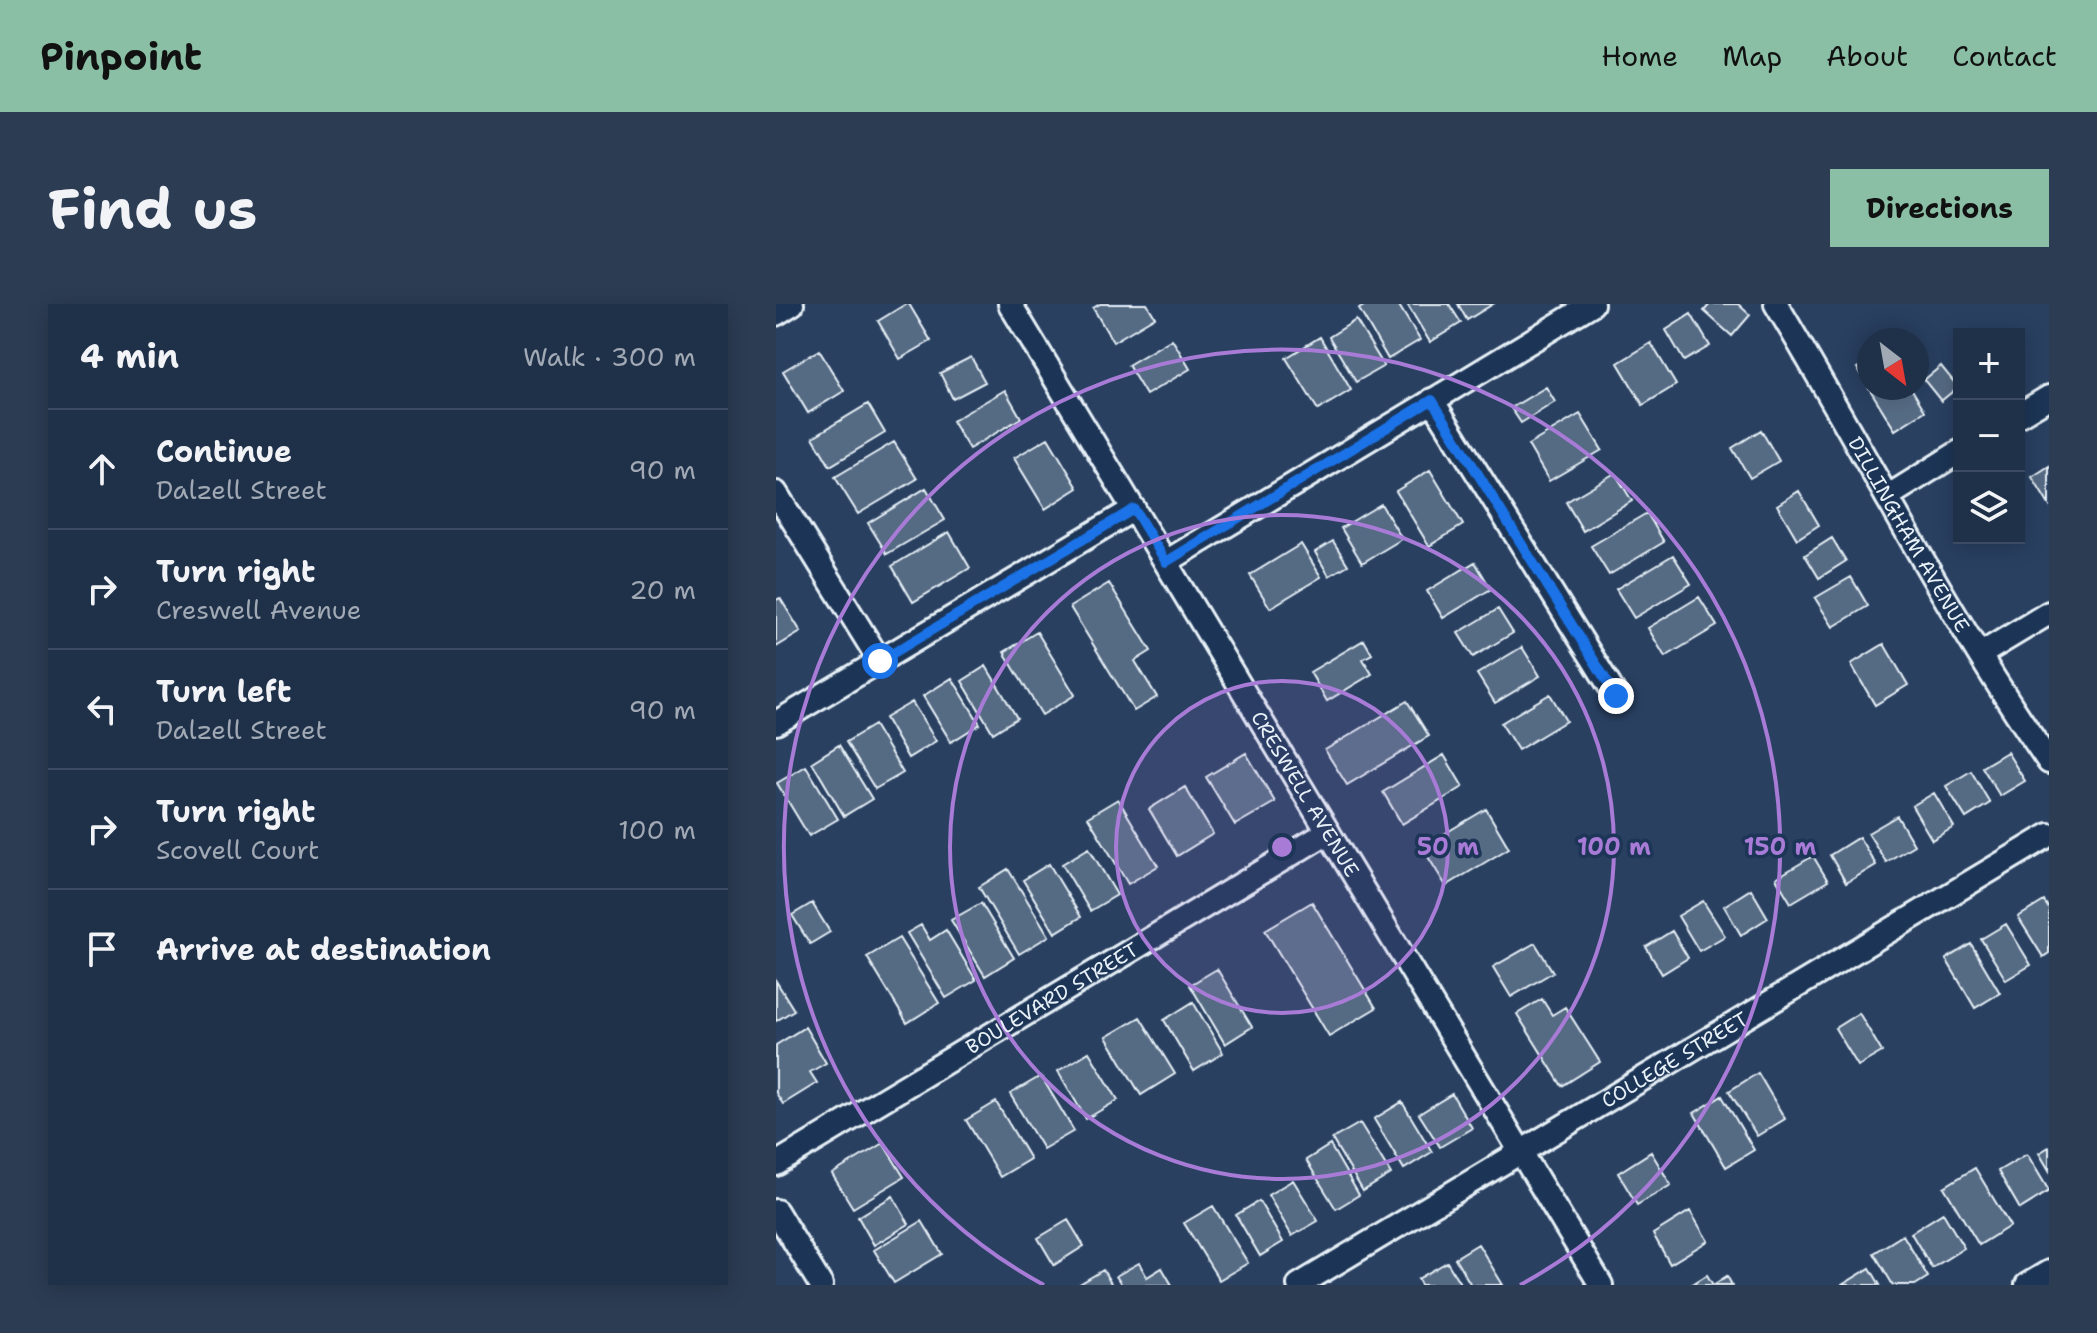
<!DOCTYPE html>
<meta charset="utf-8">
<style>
body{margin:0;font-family:"Shantell Sans",sans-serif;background:#2c3c53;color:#f1f3f6}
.controls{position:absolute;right:24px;top:24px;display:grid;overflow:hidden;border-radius:0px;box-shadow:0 4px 20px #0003}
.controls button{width:72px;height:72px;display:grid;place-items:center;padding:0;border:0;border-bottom:2px solid #3c4b61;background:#1f3049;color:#f1f3f6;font:40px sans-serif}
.compass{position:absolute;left:1081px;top:24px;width:72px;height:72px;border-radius:50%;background:#1f3049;box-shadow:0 4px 20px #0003;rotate:149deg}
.stop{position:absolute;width:24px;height:24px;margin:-18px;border:6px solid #1a73e8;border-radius:50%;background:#fff}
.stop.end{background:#1a73e8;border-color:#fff;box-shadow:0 2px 8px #0008}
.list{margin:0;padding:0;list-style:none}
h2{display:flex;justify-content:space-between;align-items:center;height:104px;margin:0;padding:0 32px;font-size:34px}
h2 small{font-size:26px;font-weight:400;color:#a1a9b4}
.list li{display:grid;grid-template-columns:52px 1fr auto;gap:24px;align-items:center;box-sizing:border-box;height:120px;padding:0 32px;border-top:2px solid #3c4b61}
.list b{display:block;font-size:30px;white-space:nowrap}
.list p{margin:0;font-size:26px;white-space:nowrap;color:#a1a9b4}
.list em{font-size:26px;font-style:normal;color:#a1a9b4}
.icon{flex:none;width:44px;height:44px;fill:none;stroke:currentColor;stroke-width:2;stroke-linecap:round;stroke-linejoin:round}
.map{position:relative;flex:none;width:1273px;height:981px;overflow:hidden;border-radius:0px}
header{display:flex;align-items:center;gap:48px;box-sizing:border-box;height:112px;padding:0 40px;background:#8abfa5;color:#111}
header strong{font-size:38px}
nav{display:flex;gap:44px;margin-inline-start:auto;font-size:28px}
.intro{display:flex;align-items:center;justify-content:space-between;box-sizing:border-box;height:192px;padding:0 48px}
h1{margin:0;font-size:56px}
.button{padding:20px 36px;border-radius:0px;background:#8abfa5;color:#111;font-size:28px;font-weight:700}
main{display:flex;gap:48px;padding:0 48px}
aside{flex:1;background:#1f3049;border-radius:0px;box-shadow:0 4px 20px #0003}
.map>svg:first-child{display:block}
</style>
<header>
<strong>Pinpoint</strong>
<nav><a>Home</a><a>Map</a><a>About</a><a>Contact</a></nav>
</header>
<div class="intro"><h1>Find us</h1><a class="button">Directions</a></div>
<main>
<aside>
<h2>4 min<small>Walk · 300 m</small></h2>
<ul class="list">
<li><svg class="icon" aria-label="ahead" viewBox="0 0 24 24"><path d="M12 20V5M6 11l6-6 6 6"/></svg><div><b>Continue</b><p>Dalzell Street</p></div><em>90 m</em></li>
<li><svg class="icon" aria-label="right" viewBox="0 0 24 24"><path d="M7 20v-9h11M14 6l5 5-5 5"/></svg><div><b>Turn right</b><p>Creswell Avenue</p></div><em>20 m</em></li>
<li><svg class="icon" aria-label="left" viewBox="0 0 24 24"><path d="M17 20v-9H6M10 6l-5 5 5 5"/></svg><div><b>Turn left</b><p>Dalzell Street</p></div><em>90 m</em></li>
<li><svg class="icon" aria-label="right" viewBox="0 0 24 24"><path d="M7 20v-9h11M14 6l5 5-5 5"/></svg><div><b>Turn right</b><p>Scovell Court</p></div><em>100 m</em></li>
<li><svg class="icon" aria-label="arrive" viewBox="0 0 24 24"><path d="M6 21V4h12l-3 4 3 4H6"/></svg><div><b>Arrive at destination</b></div></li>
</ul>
</aside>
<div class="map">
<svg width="1273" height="981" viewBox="0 0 1273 981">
<rect width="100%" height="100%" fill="#294061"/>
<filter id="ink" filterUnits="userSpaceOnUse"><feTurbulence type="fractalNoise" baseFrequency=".0125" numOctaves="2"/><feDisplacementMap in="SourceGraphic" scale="16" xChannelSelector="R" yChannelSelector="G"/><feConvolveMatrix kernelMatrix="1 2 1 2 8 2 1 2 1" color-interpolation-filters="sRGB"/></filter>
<g filter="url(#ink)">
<path fill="#556a83" stroke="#e8f1f8" stroke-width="2" d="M130 0H133L155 37 124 55 102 17Z
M324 0H371L379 13 337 38 317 4Z
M591 0H622L644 36 612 55 583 5Z
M631 0H673L685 19 654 38Z
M682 0H717L691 16Z
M934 0H962L974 11 956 32 928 7Z
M915 10 934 42 908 57 890 26Z
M580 16 608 62 580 78 553 33Z
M544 33 575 86 542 106 510 54Z
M396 35 414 65 370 91 352 61Z
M875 39 900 81 867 101 842 59Z
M43 46 68 87 32 109 7 67Z
M195 53 209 78 177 95 164 69Z
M1093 57V83L1081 64Z
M1165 62 1182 83 1165 97 1148 76Z
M770 83 779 98 745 119 735 104Z
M1093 84H1135L1149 107 1119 126Z
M229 86 245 114 193 145 176 117Z
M92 100 109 129 54 162 37 133Z
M804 110 826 146 773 177 752 141Z
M985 126 1003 157 974 174 956 144Z
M272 134 302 184 269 205 238 154Z
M118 138 141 175 82 210 59 173Z
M1273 162V201L1256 173Z
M654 166 687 221 653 242 620 187Z
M839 169 856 197 807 227 790 198Z
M150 184 169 216 111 250 92 219Z
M1023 187 1043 221 1021 235 1001 201Z
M605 200 626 235 586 259 565 224Z
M871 209 888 238 833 271 815 242Z
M173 228 194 264 137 298 116 262Z
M1056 234 1070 257 1043 274 1029 251Z
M557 237 572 261 553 272 539 248Z
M525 240 545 273 494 304 474 271Z
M897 251 915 280 858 314 840 285Z
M699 258 715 285 667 314 651 287Z
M1075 273 1092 302 1057 323 1039 294Z
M333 279 375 347 359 357 381 393 358 407 294 303Z
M923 293 941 322 889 353 872 324Z
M4 294 25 328 0 343V296Z
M722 305 737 329 697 353 682 329Z
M261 328 299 391 266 411 228 348Z
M588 336 596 350 587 355 596 370 551 397 534 368Z
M1108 340 1132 381 1099 401 1075 360Z
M746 343 764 372 719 399 701 370Z
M210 362 241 414 217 429 186 377Z
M176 374 204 420 175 438 147 392Z
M774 390 790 417 742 446 725 419Z
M631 397 653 432 571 481 549 446Z
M136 398 160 437 132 454 109 414Z
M98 421 127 469 99 485 70 438Z
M63 441 96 495 68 512 36 458Z
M1231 448 1249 477 1224 492 1206 463Z
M470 449 499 498 459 521 430 473Z
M668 451 687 483 626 520 607 488Z
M30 462 62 515 33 532 1 479Z
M1195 467 1214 499 1190 514 1170 482Z
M409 483 437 530 401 552 373 505Z
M1158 489 1178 523 1156 536 1136 502Z
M342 495 382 562 352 580 312 513Z
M710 505 733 544 670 582 646 543Z
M1121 512 1138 541 1110 558 1092 529Z
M1083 533 1100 561 1070 579 1054 551Z
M313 544 341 591 314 607 286 560Z
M1037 552 1052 577 1015 599 1000 574Z
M273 560 305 613 279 629 247 576Z
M232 565 273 632 243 650 203 583Z
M975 585 992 614 965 631 948 602Z
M927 597 949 632 923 647 902 612Z
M1268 597 1273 605V649L1267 653 1242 613Z
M536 598 600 704 553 732 489 626Z
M36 599 54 628 34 640 16 611Z
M205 599 238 654 209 672 175 616Z
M1230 620 1255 661 1230 676 1205 635Z
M145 621 154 636 170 626 200 676 170 694 131 629Z
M896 627 912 654 886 670 870 643Z
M123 634 163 699 131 719 91 653Z
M759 639 777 668 735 693 717 663Z
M1195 640 1224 689 1199 704 1170 655Z
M441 665 476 723 449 740 414 681Z
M0 677 18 706 0 717Z
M766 695 776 711 789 703 824 758 786 782 741 710Z
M417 698 447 749 418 767 388 716Z
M1083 709 1106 748 1082 762 1059 724Z
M364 713 399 770 365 791 330 733Z
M29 723 50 759 34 768 41 779 7 800 0 789V741Z
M313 748 342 796 310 815 282 767Z
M982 769 1009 815 981 832 953 787Z
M265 772 298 827 267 845 234 790Z
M676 790 696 824 664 843 643 810Z
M946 792 978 846 950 863 918 809Z
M220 798 254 855 224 873 190 816Z
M626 798 656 848 628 865 598 815Z
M584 819 615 870 587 887 556 835Z
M107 839 128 873 77 904 56 870Z
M554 841 583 891 560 905 530 856Z
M1273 843V866L1263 849Z
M875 848 895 881 861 901 842 869Z
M1251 850 1273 887 1244 905 1222 867Z
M1199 864 1234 922 1203 941 1168 883Z
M517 876 542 917 516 932 492 891Z
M117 892 133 920 98 941 82 913Z
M483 897 507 938 484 952 460 911Z
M437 902 472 959 443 976 408 919Z
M914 907 932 937 894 960 877 930Z
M1167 909 1188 944 1156 964 1135 929Z
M292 916 308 942 278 961 262 934Z
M146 917 166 950 118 979 98 946Z
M1127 931 1152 973 1139 981H1117L1098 949Z
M702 940 727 981H695L679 954Z
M671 958 685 981H645L642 975Z
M363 959 371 973 386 964 396 981H346L340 972Z
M1094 964 1104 981H1066Z
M327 966 336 981H302Z
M931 971 937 981 951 972 956 981H915Z"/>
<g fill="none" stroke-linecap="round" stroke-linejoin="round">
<g stroke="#e8f1f8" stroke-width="28">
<g id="minor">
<path id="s1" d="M234 0 825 981"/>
<path id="s2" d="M1000 0C1091 152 1172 312 1273 458"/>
<path d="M0 10 16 0"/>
<path d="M656 96 840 392"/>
<path d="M1243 111 1273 93"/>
<path d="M0 189 104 357"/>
<path d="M1111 193 1183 148"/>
<path d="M390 258 816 0"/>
<path d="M1205 350 1273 309"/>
<path d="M0 419 358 205"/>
<path id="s3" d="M0 860 552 528"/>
<path d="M0 907 45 981"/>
<path id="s4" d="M523 981 1273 531"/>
<path d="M1251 981 1273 968"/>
</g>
</g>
<use href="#minor" stroke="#1d3557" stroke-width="22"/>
</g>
</g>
<g fill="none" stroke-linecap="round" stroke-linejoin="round" filter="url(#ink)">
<path stroke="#1a73e8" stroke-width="10" d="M104 357 358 205 390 258 656 96 840 392"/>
</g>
<circle cx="506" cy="543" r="166" fill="#a77bd6" fill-opacity=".12"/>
<g fill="none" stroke="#a77bd6" stroke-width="4">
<circle cx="506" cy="543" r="166"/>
<circle cx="506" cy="543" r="332"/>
<path d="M268 981A498 498 0 1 1 744 981"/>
</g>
<g text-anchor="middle" stroke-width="7" stroke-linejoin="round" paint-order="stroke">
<g font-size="20" fill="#e8f1f8" stroke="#1d3557">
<text dy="7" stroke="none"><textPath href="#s2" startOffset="266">DILLINGHAM AVENUE</textPath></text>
<text dy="7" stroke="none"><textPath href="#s1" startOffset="572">CRESWELL AVENUE</textPath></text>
<text dy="7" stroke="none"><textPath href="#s3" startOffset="322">BOULEVARD STREET</textPath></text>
<text dy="7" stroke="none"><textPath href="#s4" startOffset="438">COLLEGE STREET</textPath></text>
</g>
</g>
<circle cx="506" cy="543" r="12" fill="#a77bd6" stroke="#1d3557" stroke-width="4"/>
<g font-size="24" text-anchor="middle" font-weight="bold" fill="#a77bd6" stroke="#1d3557" stroke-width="7" stroke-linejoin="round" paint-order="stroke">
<text x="672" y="551">50 m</text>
<text x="838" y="551">100 m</text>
<text x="1004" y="551">150 m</text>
</g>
</svg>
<div class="controls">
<button>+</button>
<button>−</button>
<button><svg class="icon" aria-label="layers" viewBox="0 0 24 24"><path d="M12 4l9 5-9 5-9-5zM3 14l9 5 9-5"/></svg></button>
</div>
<svg class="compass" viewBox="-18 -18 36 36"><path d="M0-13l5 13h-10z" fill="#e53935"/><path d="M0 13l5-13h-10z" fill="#a1a9b4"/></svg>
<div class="stop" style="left:104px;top:357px"></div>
<div class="stop end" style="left:840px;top:392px"></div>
</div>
</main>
